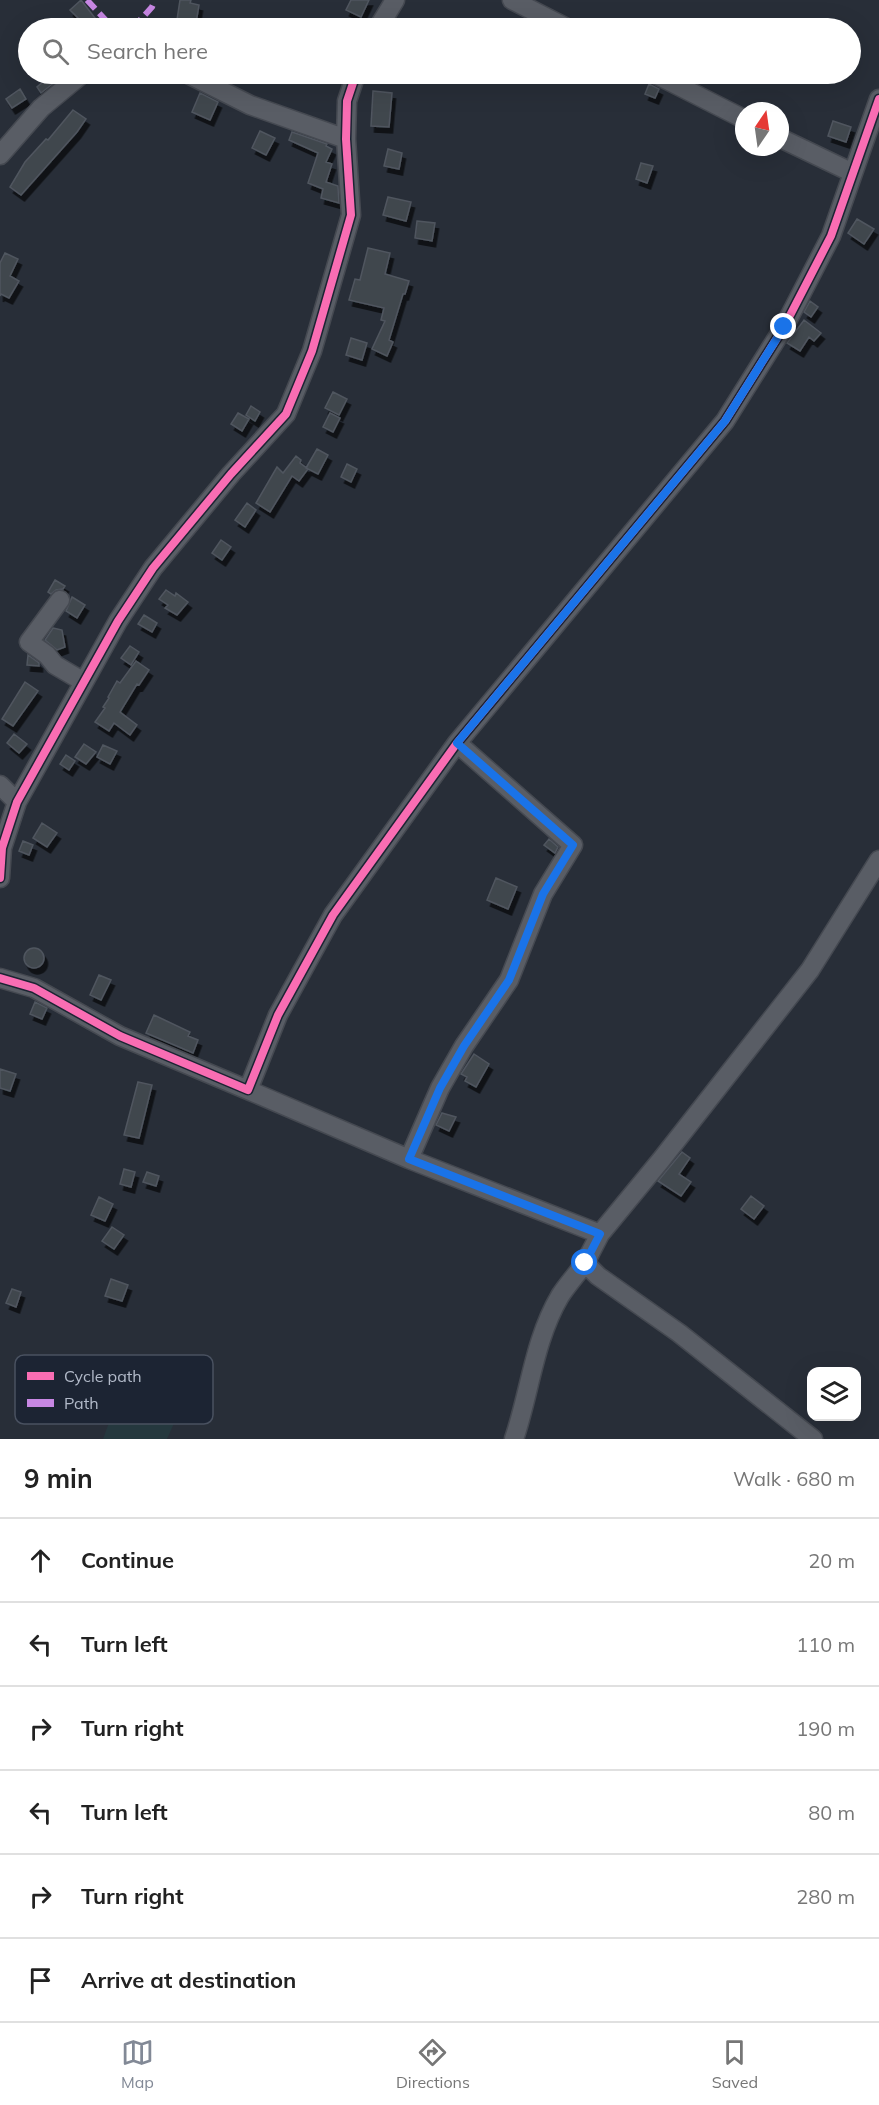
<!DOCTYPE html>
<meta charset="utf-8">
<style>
body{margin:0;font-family:Mulish,sans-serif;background:#f6f6f6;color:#222}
.controls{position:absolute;right:18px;bottom:18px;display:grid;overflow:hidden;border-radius:12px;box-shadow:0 6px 24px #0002}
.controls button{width:54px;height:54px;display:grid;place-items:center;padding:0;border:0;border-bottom:2px solid #e0e0e0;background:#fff;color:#222;font:30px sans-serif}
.compass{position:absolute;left:735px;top:102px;width:54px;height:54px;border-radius:50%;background:#fff;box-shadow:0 6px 24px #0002;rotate:13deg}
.stop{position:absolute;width:18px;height:18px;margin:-14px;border:4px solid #1a73e8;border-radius:50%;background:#fff}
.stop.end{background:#1a73e8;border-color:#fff;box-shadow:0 2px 6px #0008}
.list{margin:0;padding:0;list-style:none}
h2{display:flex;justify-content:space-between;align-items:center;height:78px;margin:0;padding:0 24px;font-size:26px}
h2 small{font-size:20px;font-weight:400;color:#767676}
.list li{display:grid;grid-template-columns:39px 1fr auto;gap:18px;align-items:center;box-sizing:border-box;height:84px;padding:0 24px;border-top:2px solid #e0e0e0}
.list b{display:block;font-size:22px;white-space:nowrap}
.list em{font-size:20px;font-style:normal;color:#767676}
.icon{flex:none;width:33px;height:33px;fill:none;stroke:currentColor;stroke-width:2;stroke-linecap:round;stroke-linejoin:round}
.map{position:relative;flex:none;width:879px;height:1439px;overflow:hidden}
.search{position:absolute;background:#fff;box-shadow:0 6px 24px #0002;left:18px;right:18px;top:18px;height:66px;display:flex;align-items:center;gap:15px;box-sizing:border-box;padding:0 21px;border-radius:33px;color:#767676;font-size:22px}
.sheet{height:582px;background:#fff}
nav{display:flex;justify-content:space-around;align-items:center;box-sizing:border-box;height:84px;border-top:2px solid #e0e0e0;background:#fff;font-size:16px;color:#767676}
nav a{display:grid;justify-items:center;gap:3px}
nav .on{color:#828996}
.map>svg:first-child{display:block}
</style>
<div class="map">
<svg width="879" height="1439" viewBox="0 0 879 1439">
<defs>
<filter id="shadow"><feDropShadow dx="3.5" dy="6" stdDeviation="0" flood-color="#0009"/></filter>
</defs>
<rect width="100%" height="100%" fill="#282e38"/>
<path fill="#25383e" d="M127 1374 184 1401 167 1439H103Z"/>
<path fill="#41464e" stroke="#50565f" stroke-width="1.5" filter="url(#shadow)" d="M81 0 98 22 91 28H83L76 21 79 19 70 10Z
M180 0H191L190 3 199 5 196 23 177 20Z
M351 0H369L361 17 346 10Z
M50 76 55 82 41 93 37 87Z
M649 84 659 89 655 98 645 94Z
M20 89 26 99 12 108 6 99Z
M373 91 392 93 389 127 371 126Z
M200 93 218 102 210 120 192 112Z
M73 110 86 119 77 132 21 195 10 187 25 162 46 139 48 140Z
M833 121 851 127 846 142 828 136Z
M260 131 275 138 266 155 252 148Z
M292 132 327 144 326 146 332 149 326 162 332 164 326 182 338 186 339 203 321 198 323 189 308 183 318 153 289 140Z
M388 149 402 153 399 169 384 166Z
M641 163 653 166 647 183 636 179Z
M388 197 411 202 406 221 383 215Z
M857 219 874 229 864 244 848 233Z
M417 221 435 223 432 241 415 238Z
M368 248 390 253 385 274 409 281 405 294H403L389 340 393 342 387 356 372 349 385 321 381 320 384 308 349 300 355 279 360 280Z
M5 253 18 259 10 276 19 281 9 298 1 294 0 296V263Z
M810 301 818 307 811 317 804 312Z
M804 320 821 333 814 341 809 337 800 351 787 343Z
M351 338 367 343 362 360 346 355Z
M333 392 347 399 339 415 325 408Z
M251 406 260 412 255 421 246 415Z
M238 413 249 419 242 431 231 424Z
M330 413 340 418 333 432 323 427Z
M317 449 328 455 318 474 306 468Z
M296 456 301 460 300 463 308 469 299 481 292 476 270 512 256 503 277 467 283 473Z
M347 464 357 469 351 482 341 477Z
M247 503 256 510 245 527 235 520Z
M221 540 231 547 222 560 212 553Z
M55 580 65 586 63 589 56 590 51 594 48 592Z
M166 590 175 596 176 593 188 602 177 615 165 608 168 605 159 599Z
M72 597 85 605 77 618 66 611Z
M144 615 157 623 152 632 138 624Z
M53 628 62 630 65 647 57 650 45 640Z
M130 646 139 652 131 665 121 658Z
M28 655 39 663V666L27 665Z
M136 661 149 670 139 685 137 684 120 712 137 725 130 735 114 723 109 731 95 722 105 708 103 707 109 698 108 697 117 681 120 683Z
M25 682 38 691 13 726 2 719Z
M14 734 27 744 19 753 7 743Z
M84 744 96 752 86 764 75 757Z
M103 745 117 751 110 764 97 757Z
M66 755 75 761 69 770 60 764Z
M42 823 57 833 47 847 33 838Z
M549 839 558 847 555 853 544 845Z
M23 841 33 845 29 855 19 851Z
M496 878 517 887 508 909 487 900Z
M24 958a10 10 0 1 1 20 0a10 10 0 1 1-20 0Z
M99 975 111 980 101 1000 90 995Z
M35 1002 47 1008 42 1019 30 1014Z
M154 1015 190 1032 188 1036 198 1040 193 1053 146 1033Z
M474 1054 489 1064 476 1087 465 1081 467 1077 461 1074Z
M0 1069 16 1074 10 1091 0 1088Z
M138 1082 152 1085 139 1138 124 1135Z
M442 1113 456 1117 449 1131 436 1125Z
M682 1152 690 1158 679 1174 691 1182 681 1196 658 1181Z
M124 1169 135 1172 131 1187 120 1184Z
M147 1172 159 1176 156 1186 143 1182Z
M751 1196 764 1206 754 1219 741 1209Z
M99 1197 113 1204 105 1221 91 1215Z
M112 1227 124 1235 114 1249 102 1241Z
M111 1279 128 1285 122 1301 105 1296Z
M12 1289 21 1292 16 1307 6 1303Z"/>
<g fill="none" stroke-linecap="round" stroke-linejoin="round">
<g stroke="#454951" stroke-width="21">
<path id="minor" d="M512 0 567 28
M378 28 395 0
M188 74 250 105 346 139
M655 74 744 119
M780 138 853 173
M0 155 41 108 82 74
M60 600 29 642 47 655 55 665 84 682
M0 785 17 802
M0 878 2 848 17 802 118 621 153 568 231 474 286 414 312 351 351 215 346 139 347 101 356 74
M0 978 34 988 120 1036 248 1090 278 1015 333 915 457 743 725 421 784 327 831 236 879 99
M248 1090 409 1159 600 1234
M409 1159 440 1088 464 1046 509 980 543 894 573 845 457 743
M514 1439C530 1392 534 1340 560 1296 567 1285 577 1274 585 1263
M813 1439 679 1333 598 1276 585 1263 600 1234 661 1160 810 970 879 860"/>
</g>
<use href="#minor" stroke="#595d65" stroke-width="18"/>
<path stroke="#c787e3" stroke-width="6" stroke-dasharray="12 6" stroke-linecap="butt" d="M87 0 113 28
M133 28 152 7 155 0"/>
<g stroke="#1c2433" stroke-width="11">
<path id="cycleway" d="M0 878 2 848 17 802 118 621 153 568 231 474 286 414 312 351 351 215 346 139 347 101 356 74
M0 978 34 988 120 1036 248 1090 278 1015 333 915 457 743 725 421 784 327 831 236 879 99"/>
</g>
<use href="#cycleway" stroke="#f96db3" stroke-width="8"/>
</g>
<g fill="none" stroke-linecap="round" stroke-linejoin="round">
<path stroke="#1a73e8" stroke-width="8" d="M585 1263 600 1234 409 1159 440 1088 464 1046 509 980 543 894 573 845 457 743 725 421 784 327"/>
</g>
<rect x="15" y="1355" width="198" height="69" rx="9" fill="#1c2433" stroke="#495160" stroke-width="1.5"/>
<rect x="27" y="1372" width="27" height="8" fill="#f96db3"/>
<rect x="27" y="1399" width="27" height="8" fill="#c787e3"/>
<g font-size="16" fill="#b2bac9">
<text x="64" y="1382">Cycle path</text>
<text x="64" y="1409">Path</text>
</g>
</svg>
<div class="controls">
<button><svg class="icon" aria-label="layers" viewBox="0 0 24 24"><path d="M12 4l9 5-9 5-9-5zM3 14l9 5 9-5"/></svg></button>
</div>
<svg class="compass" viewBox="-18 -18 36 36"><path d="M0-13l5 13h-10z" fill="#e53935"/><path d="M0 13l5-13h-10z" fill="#767676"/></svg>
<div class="stop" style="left:585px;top:1263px"></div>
<div class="stop end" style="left:784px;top:327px"></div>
<div class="search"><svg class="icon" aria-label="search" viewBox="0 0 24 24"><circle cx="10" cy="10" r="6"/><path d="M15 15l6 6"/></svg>Search here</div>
</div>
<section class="sheet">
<h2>9 min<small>Walk · 680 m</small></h2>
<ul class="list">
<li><svg class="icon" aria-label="ahead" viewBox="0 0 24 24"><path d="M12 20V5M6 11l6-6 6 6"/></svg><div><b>Continue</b></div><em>20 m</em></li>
<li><svg class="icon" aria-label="left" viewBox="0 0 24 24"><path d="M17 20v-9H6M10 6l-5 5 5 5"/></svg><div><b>Turn left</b></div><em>110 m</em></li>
<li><svg class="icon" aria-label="right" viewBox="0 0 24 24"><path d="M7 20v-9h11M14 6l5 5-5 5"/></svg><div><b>Turn right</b></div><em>190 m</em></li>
<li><svg class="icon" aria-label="left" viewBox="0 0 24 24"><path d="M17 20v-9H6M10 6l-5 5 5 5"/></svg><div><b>Turn left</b></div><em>80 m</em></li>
<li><svg class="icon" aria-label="right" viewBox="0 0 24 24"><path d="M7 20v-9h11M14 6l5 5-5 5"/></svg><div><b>Turn right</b></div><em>280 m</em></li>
<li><svg class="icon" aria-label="arrive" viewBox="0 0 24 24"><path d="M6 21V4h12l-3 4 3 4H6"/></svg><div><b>Arrive at destination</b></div></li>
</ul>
</section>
<nav>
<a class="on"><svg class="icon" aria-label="map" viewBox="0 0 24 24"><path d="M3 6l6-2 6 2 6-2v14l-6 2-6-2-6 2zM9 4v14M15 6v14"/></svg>Map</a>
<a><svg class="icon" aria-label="directions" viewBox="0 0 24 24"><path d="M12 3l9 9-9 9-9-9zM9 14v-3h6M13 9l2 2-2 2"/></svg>Directions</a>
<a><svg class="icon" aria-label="saved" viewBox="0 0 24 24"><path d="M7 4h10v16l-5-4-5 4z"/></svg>Saved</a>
</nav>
